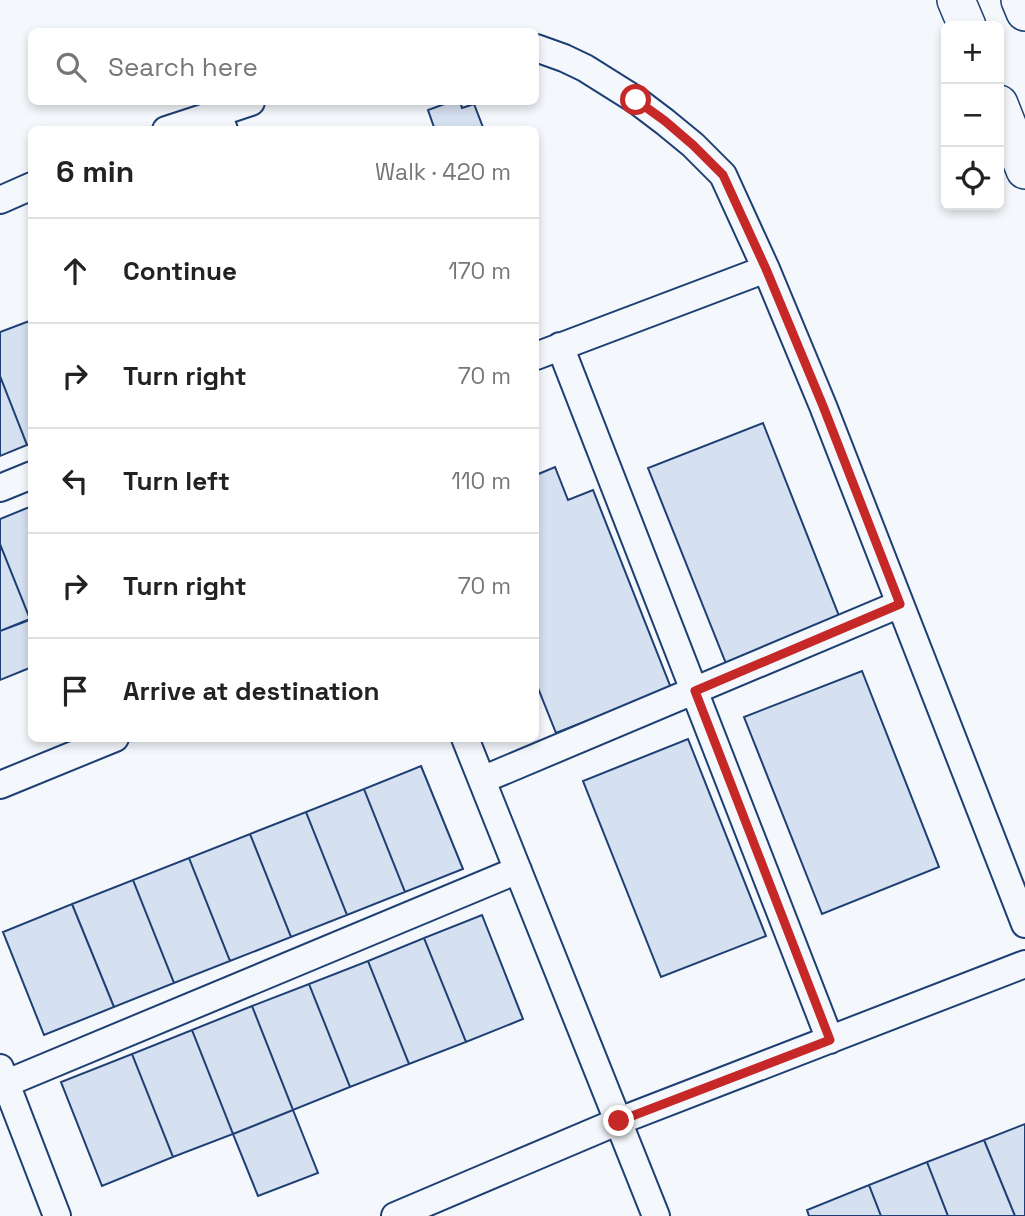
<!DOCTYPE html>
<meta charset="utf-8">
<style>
body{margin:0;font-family:"Space Grotesk",sans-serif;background:#f6f6f6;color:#222}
.controls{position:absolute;right:21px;top:21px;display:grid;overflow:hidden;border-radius:10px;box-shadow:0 4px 10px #0003}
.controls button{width:63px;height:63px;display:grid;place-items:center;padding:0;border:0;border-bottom:2px solid #e0e0e0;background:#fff;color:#222;font:35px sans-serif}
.stop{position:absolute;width:21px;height:21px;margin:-16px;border:5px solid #c62828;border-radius:50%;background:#fff}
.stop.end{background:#c62828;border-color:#fff;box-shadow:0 2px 7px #0008}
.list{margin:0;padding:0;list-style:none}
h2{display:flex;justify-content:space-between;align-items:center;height:91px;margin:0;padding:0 28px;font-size:30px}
h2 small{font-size:23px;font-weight:400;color:#767676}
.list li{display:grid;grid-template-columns:46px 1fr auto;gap:21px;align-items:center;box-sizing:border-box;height:105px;padding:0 28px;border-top:2px solid #e0e0e0}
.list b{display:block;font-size:26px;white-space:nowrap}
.list em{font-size:23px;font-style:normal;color:#767676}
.icon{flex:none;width:38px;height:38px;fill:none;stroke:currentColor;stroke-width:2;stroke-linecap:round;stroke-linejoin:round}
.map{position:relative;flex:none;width:1025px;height:1216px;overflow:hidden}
.search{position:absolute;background:#fff;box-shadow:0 4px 10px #0003;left:28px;top:28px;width:511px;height:77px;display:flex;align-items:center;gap:18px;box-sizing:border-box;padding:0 24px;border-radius:10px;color:#767676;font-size:26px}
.panel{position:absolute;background:#fff;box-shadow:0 4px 10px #0003;left:28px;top:126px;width:511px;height:616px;border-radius:10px}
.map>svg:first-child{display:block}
</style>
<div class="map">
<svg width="1025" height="1216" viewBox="0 0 1025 1216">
<rect width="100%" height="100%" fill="#f4f7fb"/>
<path fill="#d5e0f0" stroke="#1d3f73" stroke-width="2" d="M450 102H460L462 108 474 104 484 130H435L428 110Z
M32 320V443L27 445 0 376V332Z
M0 376 27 445 0 456Z
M763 423 841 621 727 666 648 468Z
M555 467 568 500 593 490 671 688 556 733 536 683V475Z
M32 506V619H30L0 544V519Z
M0 544 30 619 0 631Z
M32 619V667L0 680V631Z
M862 671 939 867 822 914 744 717Z
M688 739 766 936 661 977 583 781Z
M421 766 463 869 405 892 364 789Z
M364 789 405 892 347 915 306 812Z
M306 812 347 915 291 937 250 834Z
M250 834 291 937 230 961 189 858Z
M189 858 230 961 174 983 133 880Z
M133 880 174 983 114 1007 72 904Z
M72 904 114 1007 44 1035 3 932Z
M482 915 523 1019 466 1042 424 938Z
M424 938 466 1042 409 1064 368 961Z
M368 961 409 1064 350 1087 309 984Z
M309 984 350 1087 293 1110 252 1006Z
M252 1006 293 1110 233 1134 192 1030Z
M192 1030 233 1134 173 1157 132 1054Z
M132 1054 173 1157 102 1186 61 1082Z
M293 1110 318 1173 258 1196 233 1134Z
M1025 1124V1216H1015L984 1140Z
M984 1140 1015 1216H948L927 1162Z
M927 1162 948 1216H881L869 1185Z
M869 1185 881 1216H809L807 1210Z"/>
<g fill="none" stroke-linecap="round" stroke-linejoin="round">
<g stroke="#1d3f73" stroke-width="30">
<path id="minor" d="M536 48 564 58 585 68 636 100 665 122 693 145 723 175 766 269 823 406 1025 924
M218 113 251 102
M166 130 218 113 224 130
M0 200 32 186
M560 346 830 1040
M536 356 766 269
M0 488 32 475
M465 738 656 1216
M482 780 900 604
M0 785 115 738
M0 1068 57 1216
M7 1083 518 870
M395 1216 619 1121 1025 964"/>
</g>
<g stroke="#1d3f73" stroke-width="40">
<path id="highway" d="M956 0 967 26
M1020 0 1025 12
M999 104 1025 170"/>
</g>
<use href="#minor" stroke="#f4f7fb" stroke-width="26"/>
<use href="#highway" stroke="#f4f7fb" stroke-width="37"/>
</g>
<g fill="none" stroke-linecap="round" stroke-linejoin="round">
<path stroke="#c62828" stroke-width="9" d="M619 1121 830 1040 695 691 900 604 823 406 766 269 723 175 693 145 665 121 636 100"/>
</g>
</svg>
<div class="controls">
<button>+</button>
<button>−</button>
<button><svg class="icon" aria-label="locate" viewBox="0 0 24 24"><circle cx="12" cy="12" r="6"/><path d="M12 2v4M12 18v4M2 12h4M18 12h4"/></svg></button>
</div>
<div class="stop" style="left:636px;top:100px"></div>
<div class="stop end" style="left:619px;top:1121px"></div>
<div class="search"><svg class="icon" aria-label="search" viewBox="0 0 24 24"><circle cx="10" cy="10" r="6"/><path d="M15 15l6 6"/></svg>Search here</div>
<section class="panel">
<h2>6 min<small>Walk · 420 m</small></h2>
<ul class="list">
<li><svg class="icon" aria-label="ahead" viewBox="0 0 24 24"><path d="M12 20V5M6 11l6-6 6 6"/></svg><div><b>Continue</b></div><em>170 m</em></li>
<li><svg class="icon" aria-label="right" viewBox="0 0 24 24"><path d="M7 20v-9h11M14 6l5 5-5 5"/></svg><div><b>Turn right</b></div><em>70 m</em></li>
<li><svg class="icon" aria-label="left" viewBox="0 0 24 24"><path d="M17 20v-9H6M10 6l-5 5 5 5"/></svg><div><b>Turn left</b></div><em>110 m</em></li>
<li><svg class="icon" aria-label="right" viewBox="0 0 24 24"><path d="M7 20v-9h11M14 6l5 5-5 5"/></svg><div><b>Turn right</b></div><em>70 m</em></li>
<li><svg class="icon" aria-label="arrive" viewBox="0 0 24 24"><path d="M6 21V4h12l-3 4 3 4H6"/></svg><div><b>Arrive at destination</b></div></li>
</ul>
</section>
</div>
